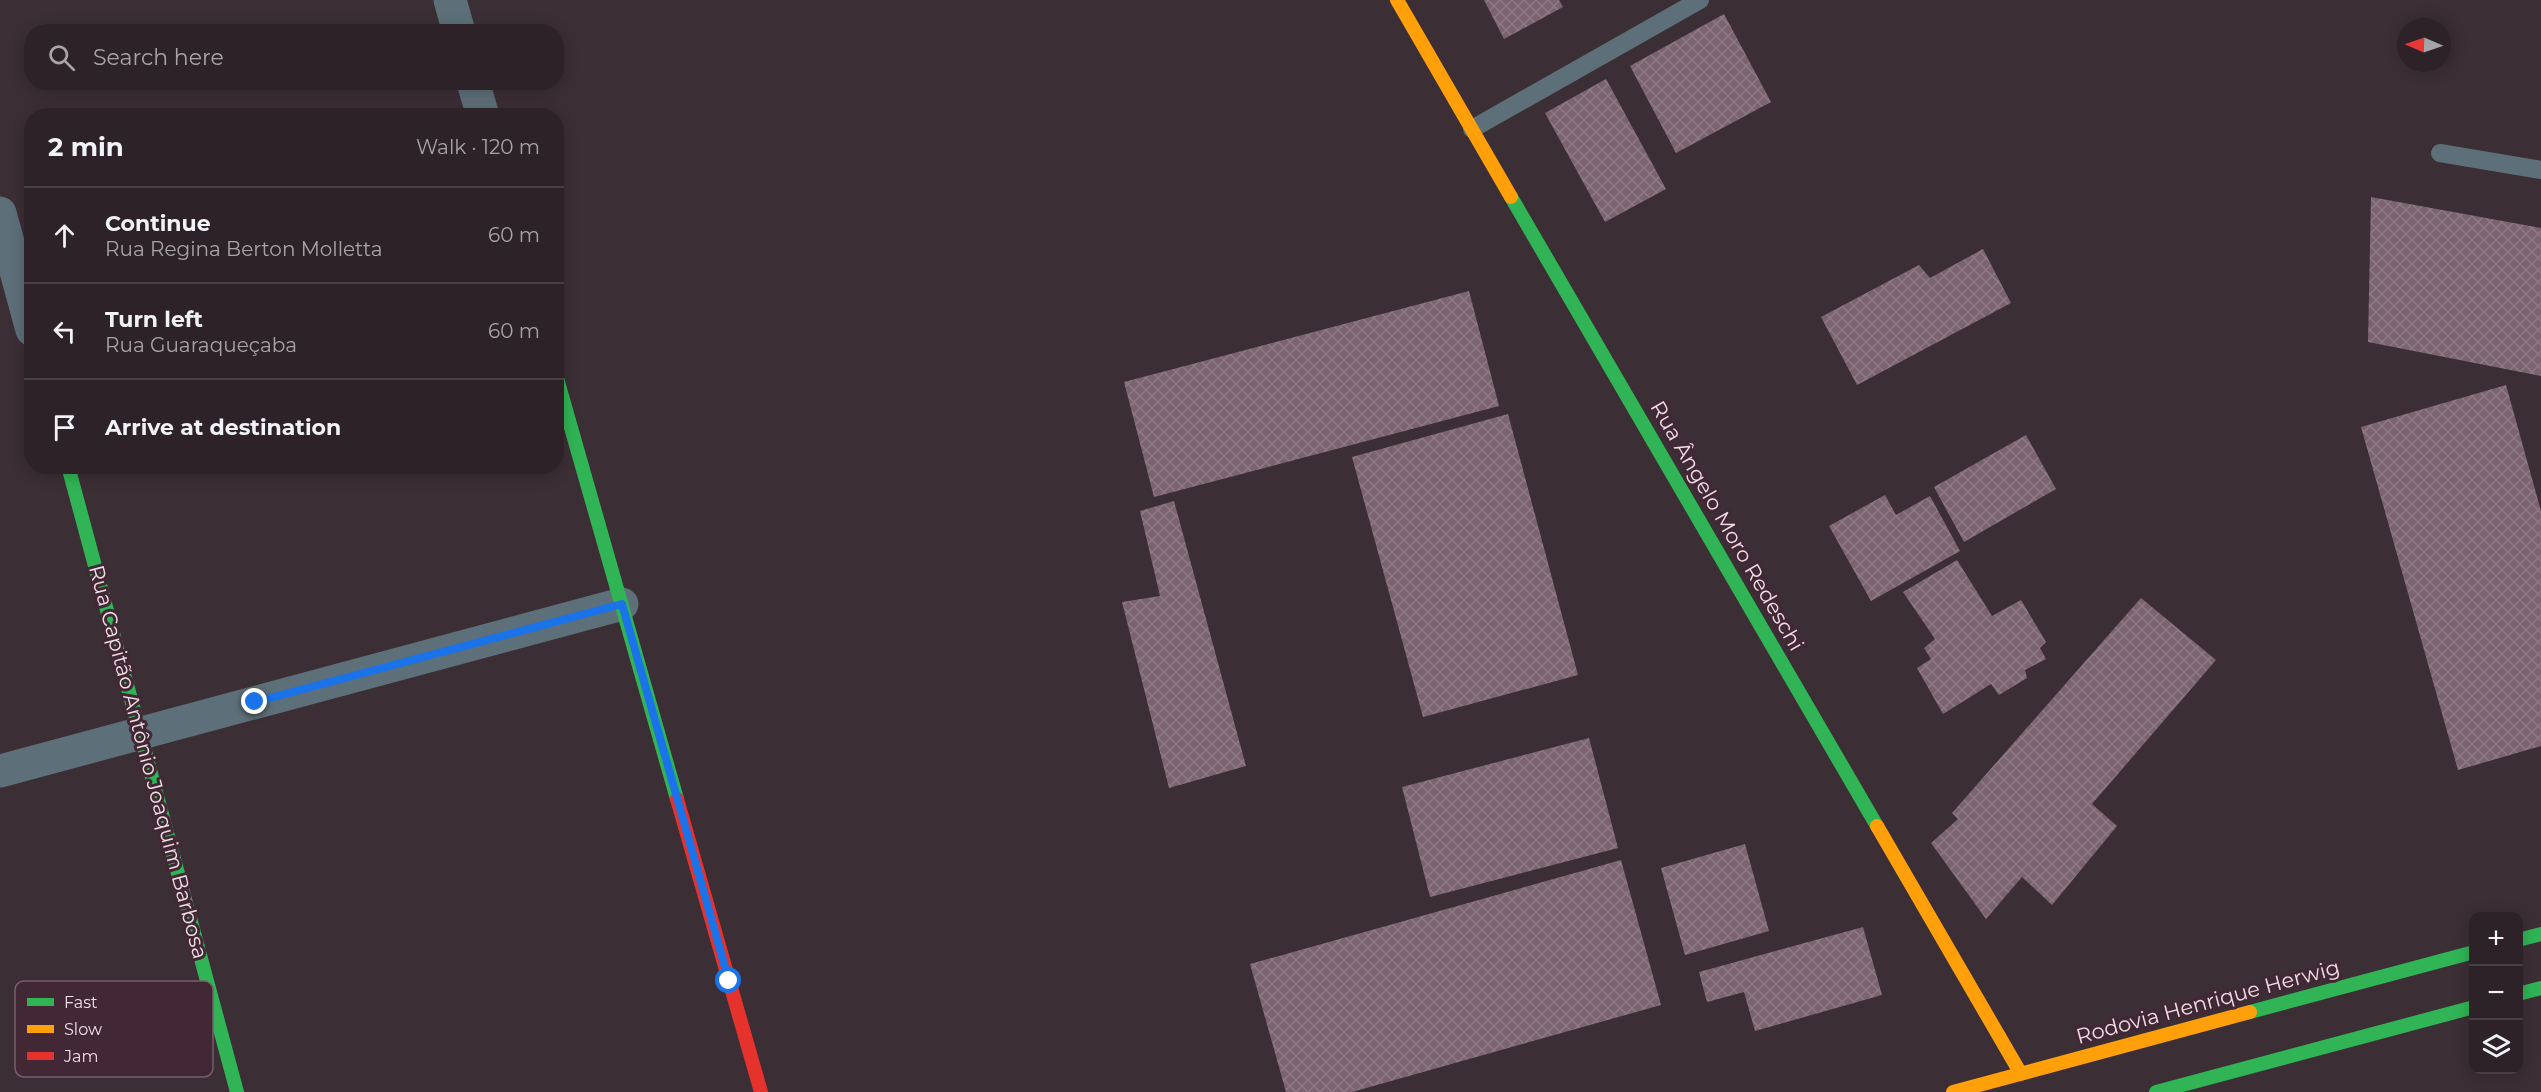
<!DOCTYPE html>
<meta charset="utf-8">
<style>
body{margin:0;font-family:Montserrat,sans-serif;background:#392f34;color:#f1f3f6}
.controls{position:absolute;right:18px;bottom:18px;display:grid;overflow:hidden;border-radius:12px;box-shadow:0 3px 15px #0003}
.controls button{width:54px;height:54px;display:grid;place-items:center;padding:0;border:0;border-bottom:2px solid #483f45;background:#2d2228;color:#f1f3f6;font:30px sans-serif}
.compass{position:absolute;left:2397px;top:18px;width:54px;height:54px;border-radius:50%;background:#2d2228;box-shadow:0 3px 15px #0003;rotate:272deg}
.stop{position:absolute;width:18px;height:18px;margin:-14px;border:4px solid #1a73e8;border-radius:50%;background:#fff}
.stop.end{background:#1a73e8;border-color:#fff;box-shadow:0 2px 6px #0008}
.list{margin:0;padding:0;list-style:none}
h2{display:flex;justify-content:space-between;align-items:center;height:78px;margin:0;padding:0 24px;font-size:26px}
h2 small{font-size:20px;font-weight:400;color:#a7a4a8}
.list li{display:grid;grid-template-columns:39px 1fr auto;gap:18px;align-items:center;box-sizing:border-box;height:96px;padding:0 24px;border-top:2px solid #483f45}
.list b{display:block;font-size:22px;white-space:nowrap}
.list p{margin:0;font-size:20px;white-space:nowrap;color:#a7a4a8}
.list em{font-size:20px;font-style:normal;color:#a7a4a8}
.icon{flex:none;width:33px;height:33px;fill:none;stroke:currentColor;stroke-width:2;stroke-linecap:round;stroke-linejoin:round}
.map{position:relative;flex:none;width:2541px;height:1092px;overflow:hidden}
.search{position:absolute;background:#2d2228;box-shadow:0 3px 15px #0003;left:24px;top:24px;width:540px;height:66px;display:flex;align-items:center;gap:15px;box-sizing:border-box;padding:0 21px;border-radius:24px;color:#a7a4a8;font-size:22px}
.panel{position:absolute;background:#2d2228;box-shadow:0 3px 15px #0003;left:24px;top:108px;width:540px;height:366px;border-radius:24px}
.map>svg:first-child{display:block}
</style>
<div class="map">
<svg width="2541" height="1092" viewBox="0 0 2541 1092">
<defs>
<pattern id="building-cross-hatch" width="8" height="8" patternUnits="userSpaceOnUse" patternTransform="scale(1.5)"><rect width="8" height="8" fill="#7b6470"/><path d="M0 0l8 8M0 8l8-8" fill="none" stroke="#8e7a84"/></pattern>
</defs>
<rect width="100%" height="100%" fill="#3c2e35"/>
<path fill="url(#building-cross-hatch)" d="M1484 0H1559L1563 7 1504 39Z
M1724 14 1771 102 1676 153 1630 66Z
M1606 79 1666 189 1605 222 1545 113Z
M2371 197 2541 228V376L2368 342Z
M1983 249 2011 303 1857 385 1821 317 1919 265 1930 278Z
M1469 291 1499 406 1154 497 1124 382Z
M2506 385 2541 511V746L2458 770 2361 427Z
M1508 414 1578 675 1423 717 1352 457Z
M2026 435 2056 489 1964 542 1934 487Z
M1885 495 1896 515 1930 496 1960 551 1871 601 1829 526Z
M1174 501 1246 766 1169 788 1122 602 1160 596 1140 511Z
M1957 560 1992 616 2021 600 2046 642 2040 648 2046 659 2025 670 2027 678 1999 695 1991 684 1943 714 1917 668 1931 659 1924 648 1935 639 1903 592Z
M2141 598 2216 660 2092 804 2117 826 2052 905 2022 877 1986 919 1931 843 1958 819 1952 813Z
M1589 738 1618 848 1430 897 1402 787Z
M1745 844 1769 931 1685 955 1661 868Z
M1621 860 1661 1005 1352 1092H1286L1250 964Z
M1863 927 1882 995 1755 1031 1744 992 1707 1002 1699 972Z"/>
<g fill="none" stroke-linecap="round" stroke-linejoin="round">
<path stroke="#5d6f78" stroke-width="18" d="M1472 129 1700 0
M2440 153 2541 170"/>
<path stroke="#5d6f78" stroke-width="33" d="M450 0 459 32
M473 82 483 116
M0 213 32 330
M0 771 622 604"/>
<path stroke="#30b455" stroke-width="14" d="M1511 197 1877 826
M556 375 677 799
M68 466 237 1092
M2518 940 2541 934
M2518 994 2541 988
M2250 1012 2474 952
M2156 1092 2474 1007"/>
<path stroke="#ff9f0a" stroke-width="14" d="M1397 0 1511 197
M1877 826 2021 1074
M1953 1092 2250 1012"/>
<path stroke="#e5322d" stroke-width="14" d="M677 799 761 1092"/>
</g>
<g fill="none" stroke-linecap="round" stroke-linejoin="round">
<path stroke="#1a73e8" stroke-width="8" d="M255 702 622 604 729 981"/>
</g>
<g text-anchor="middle" stroke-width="6" stroke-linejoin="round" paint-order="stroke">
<g font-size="21" fill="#f0dee6" stroke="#422835">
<text transform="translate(1727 526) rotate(60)" y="7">Rua Ângelo Moro Redeschi</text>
<text transform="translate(148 762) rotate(75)" y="7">Rua Capitão Antônio Joaquim Barbosa</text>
<text transform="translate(2208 1002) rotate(-15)" y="7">Rodovia Henrique Herwig</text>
</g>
</g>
<rect x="15" y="981" width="198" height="96" rx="9" fill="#422835" stroke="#765f6a" stroke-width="1.5"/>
<rect x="27" y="998" width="27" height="8" fill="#30b455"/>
<rect x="27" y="1025" width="27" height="8" fill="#ff9f0a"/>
<rect x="27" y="1052" width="27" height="8" fill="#e5322d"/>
<g font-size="16" fill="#f0dee6">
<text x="64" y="1008">Fast</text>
<text x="64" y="1035">Slow</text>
<text x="64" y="1062">Jam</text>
</g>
</svg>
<div class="controls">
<button>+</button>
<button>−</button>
<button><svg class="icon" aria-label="layers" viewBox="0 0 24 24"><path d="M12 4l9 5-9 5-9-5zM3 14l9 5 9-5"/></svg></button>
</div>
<svg class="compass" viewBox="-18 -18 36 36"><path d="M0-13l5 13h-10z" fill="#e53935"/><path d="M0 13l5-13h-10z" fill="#a7a4a8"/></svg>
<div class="stop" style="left:729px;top:981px"></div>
<div class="stop end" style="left:255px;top:702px"></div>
<div class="search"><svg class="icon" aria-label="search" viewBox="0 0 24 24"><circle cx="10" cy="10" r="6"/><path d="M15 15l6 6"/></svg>Search here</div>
<section class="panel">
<h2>2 min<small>Walk · 120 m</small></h2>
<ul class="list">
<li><svg class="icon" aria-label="ahead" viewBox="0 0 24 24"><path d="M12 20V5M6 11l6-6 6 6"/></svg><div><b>Continue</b><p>Rua Regina Berton Molletta</p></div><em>60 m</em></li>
<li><svg class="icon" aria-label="left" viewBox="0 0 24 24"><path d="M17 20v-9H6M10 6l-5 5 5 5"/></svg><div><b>Turn left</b><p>Rua Guaraqueçaba</p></div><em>60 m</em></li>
<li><svg class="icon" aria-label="arrive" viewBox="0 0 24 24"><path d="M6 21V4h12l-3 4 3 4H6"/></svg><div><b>Arrive at destination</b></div></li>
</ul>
</section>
</div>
